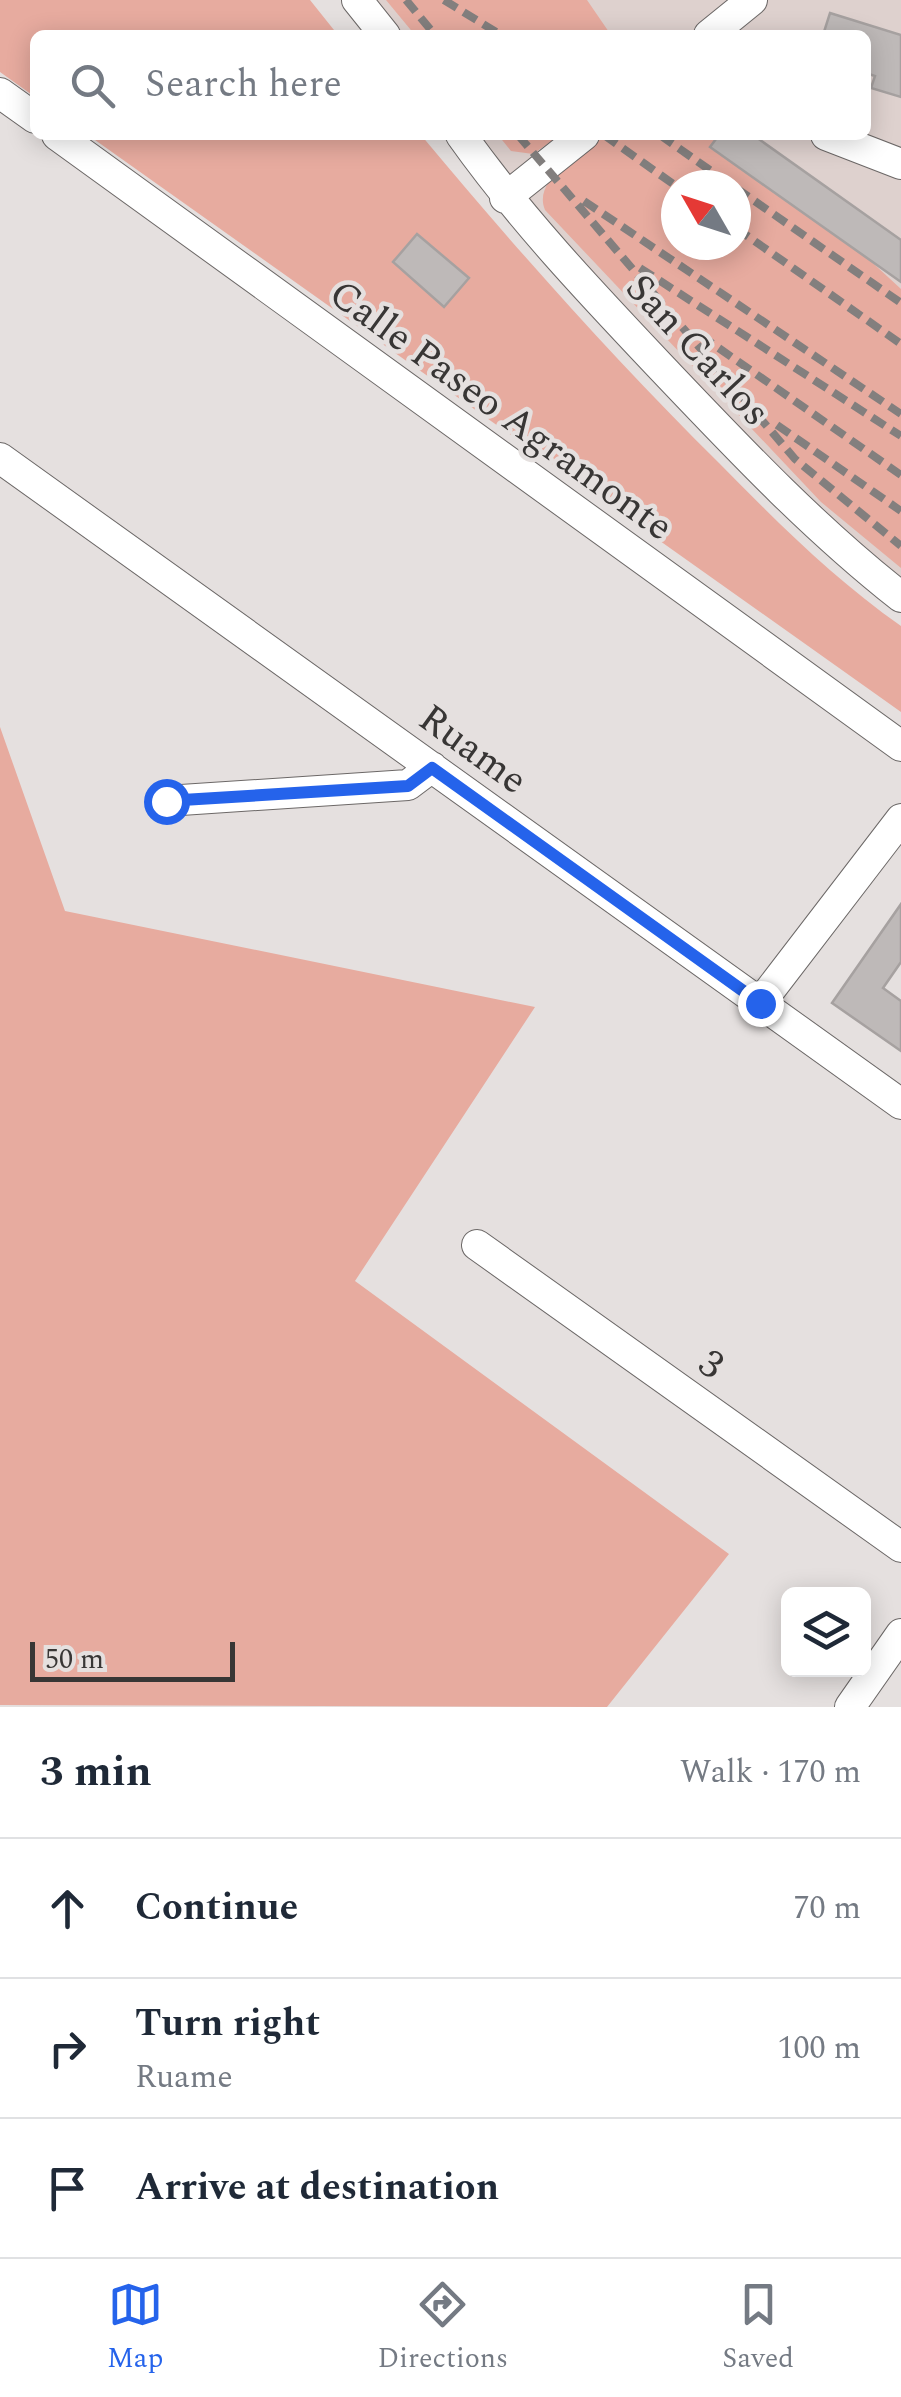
<!DOCTYPE html>
<meta charset="utf-8">
<style>
body{margin:0;font-family:Spectral,serif;background:#f2f2f3;color:#1f2937}
.controls{position:absolute;right:30px;bottom:30px;display:grid;overflow:hidden;border-radius:15px;box-shadow:0 5px 25px #0003}
.controls button{width:90px;height:90px;display:grid;place-items:center;padding:0;border:0;border-bottom:2px solid #e0e1e3;background:#fff;color:#1f2937;font:50px sans-serif}
.compass{position:absolute;left:661px;top:170px;width:90px;height:90px;border-radius:50%;background:#fff;box-shadow:0 5px 25px #0003;rotate:309deg}
.scale{position:absolute;left:30px;bottom:25px;width:205px;box-sizing:border-box;padding-left:10px;border:5px solid #383635;border-top:0;font-size:28px;line-height:35px;white-space:nowrap;color:#383635;-webkit-text-stroke:8px #e5e0df;paint-order:stroke}
.stop{position:absolute;width:30px;height:30px;margin:-22px;border:8px solid #2563eb;border-radius:50%;background:#fff}
.stop.end{background:#2563eb;border-color:#fff;box-shadow:0 2px 10px #0008}
.list{margin:0;padding:0;list-style:none}
h2{display:flex;justify-content:space-between;align-items:center;height:130px;margin:0;padding:0 40px;font-size:42px}
h2 small{font-size:32px;font-weight:400;color:#747a83}
.list li{display:grid;grid-template-columns:65px 1fr auto;gap:30px;align-items:center;box-sizing:border-box;height:140px;padding:0 40px;border-top:2px solid #e0e1e3}
.list b{display:block;font-size:38px;white-space:nowrap}
.list p{margin:0;font-size:32px;white-space:nowrap;color:#747a83}
.list em{font-size:32px;font-style:normal;color:#747a83}
.icon{flex:none;width:55px;height:55px;fill:none;stroke:currentColor;stroke-width:2;stroke-linecap:round;stroke-linejoin:round}
.map{position:relative;flex:none;width:901px;height:1707px;overflow:hidden}
.search{position:absolute;background:#fff;box-shadow:0 5px 25px #0003;left:30px;right:30px;top:30px;height:110px;display:flex;align-items:center;gap:25px;box-sizing:border-box;padding:0 35px;border-radius:15px;color:#747a83;font-size:38px}
.sheet{height:550px;background:#fff}
nav{display:flex;justify-content:space-around;align-items:center;box-sizing:border-box;height:140px;border-top:2px solid #e0e1e3;background:#fff;font-size:28px;color:#747a83}
nav a{display:grid;justify-items:center;gap:5px}
nav .on{color:#2563eb}
.map>svg:first-child{display:block}
</style>
<div class="map">
<svg width="901" height="1707" viewBox="0 0 901 1707">
<rect width="100%" height="100%" fill="#e5e0df"/>
<path fill="#ded1ce" fill-rule="evenodd" d="M357 0H901V594L834 544 463 135H866V35H385ZM676 185H736V245H676Z"/>
<path fill="#e7ab9f" fill-rule="evenodd" d="M0 0H310L338 35H35V97L0 72Z
M386 0H587L611 35H415Z
M88 135H421C516 249 614 359 719 463 777 522 834 579 901 626V712Z
M498 135H560L533 154 511 151Z
M602 135H734L901 289V568L821 502 545 210C532 180 581 153 602 135ZM676 185H736V245H676Z
M0 727 65 911 535 1007 355 1281 729 1554 607 1707 0 1705Z"/>
<path fill="#beb9b8" stroke="#a6a1a0" stroke-width="2.5" d="M830 13 901 35V97L871 88 875 76 866 73V35H823Z
M719 135H753L901 240V282L710 147Z
M417 234 469 278 444 307 393 262Z
M901 904V962L883 988 901 1001V1051L832 1003Z"/>
<g fill="none" stroke-linecap="round" stroke-linejoin="round">
<g stroke="#6c6867" stroke-width="32">
<path id="minor" d="M357 0 385 35
M709 35 752 0
M0 93 35 118
M57 135 901 746
M461 135C520 218 589 291 659 365 737 447 812 527 901 597
M826 135 901 164
M505 198 584 135
M0 458 901 1104
M166 801 408 785 432 767
M760 1003 901 819
M477 1245 901 1547
M850 1707 901 1634"/>
</g>
<use href="#minor" stroke="#fff" stroke-width="30"/>
<path stroke="#837f7e" stroke-width="8" stroke-dasharray="15 8" stroke-linecap="butt" d="M406 0 435 35
M444 0 501 35
M518 135 795 459 901 546
M604 135 676 186
M660 135 731 185
M736 188 901 303
M584 201 901 414
M736 228 901 344
M640 268 901 436
M700 335 901 475
M777 425 901 511"/>
</g>
<g fill="none" stroke-linecap="round" stroke-linejoin="round">
<path stroke="#2563eb" stroke-width="12" d="M166 801 408 786 432 768 760 1003"/>
</g>
<g text-anchor="middle" stroke-width="9" stroke-linejoin="round" paint-order="stroke">
<g font-size="40" fill="#383635" stroke="#e5e0df">
<text transform="translate(699 349) rotate(47)" y="14">San Carlos</text>
<text transform="translate(502 409) rotate(36)" y="14">Calle Paseo Agramonte</text>
<text transform="translate(474 748) rotate(36)" y="14">Ruame</text>
<text transform="translate(712 1363) rotate(35)" y="14">3</text>
</g>
</g>
</svg>
<div class="controls">
<button><svg class="icon" aria-label="layers" viewBox="0 0 24 24"><path d="M12 4l9 5-9 5-9-5zM3 14l9 5 9-5"/></svg></button>
</div>
<svg class="compass" viewBox="-18 -18 36 36"><path d="M0-13l5 13h-10z" fill="#e53935"/><path d="M0 13l5-13h-10z" fill="#747a83"/></svg>
<div class="scale">50 m</div>
<div class="stop" style="left:166px;top:801px"></div>
<div class="stop end" style="left:760px;top:1003px"></div>
<div class="search"><svg class="icon" aria-label="search" viewBox="0 0 24 24"><circle cx="10" cy="10" r="6"/><path d="M15 15l6 6"/></svg>Search here</div>
</div>
<section class="sheet">
<h2>3 min<small>Walk · 170 m</small></h2>
<ul class="list">
<li><svg class="icon" aria-label="ahead" viewBox="0 0 24 24"><path d="M12 20V5M6 11l6-6 6 6"/></svg><div><b>Continue</b></div><em>70 m</em></li>
<li><svg class="icon" aria-label="right" viewBox="0 0 24 24"><path d="M7 20v-9h11M14 6l5 5-5 5"/></svg><div><b>Turn right</b><p>Ruame</p></div><em>100 m</em></li>
<li><svg class="icon" aria-label="arrive" viewBox="0 0 24 24"><path d="M6 21V4h12l-3 4 3 4H6"/></svg><div><b>Arrive at destination</b></div></li>
</ul>
</section>
<nav>
<a class="on"><svg class="icon" aria-label="map" viewBox="0 0 24 24"><path d="M3 6l6-2 6 2 6-2v14l-6 2-6-2-6 2zM9 4v14M15 6v14"/></svg>Map</a>
<a><svg class="icon" aria-label="directions" viewBox="0 0 24 24"><path d="M12 3l9 9-9 9-9-9zM9 14v-3h6M13 9l2 2-2 2"/></svg>Directions</a>
<a><svg class="icon" aria-label="saved" viewBox="0 0 24 24"><path d="M7 4h10v16l-5-4-5 4z"/></svg>Saved</a>
</nav>
